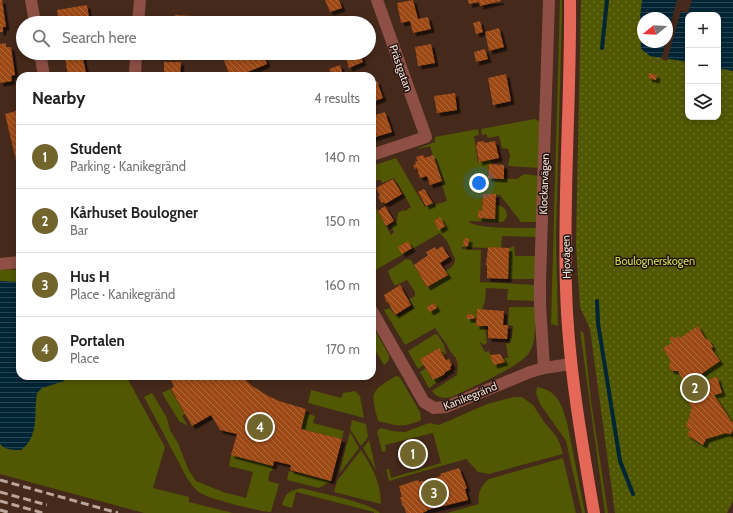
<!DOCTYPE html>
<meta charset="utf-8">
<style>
body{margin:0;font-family:Cabin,sans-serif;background:#f6f6f6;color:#222}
.controls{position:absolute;right:12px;top:12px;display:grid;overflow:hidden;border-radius:8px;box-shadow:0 2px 6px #0003}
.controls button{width:36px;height:36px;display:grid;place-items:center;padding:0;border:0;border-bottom:1px solid #e0e0e0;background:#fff;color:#222;font:20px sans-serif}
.compass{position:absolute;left:637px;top:12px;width:36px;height:36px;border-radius:50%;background:#fff;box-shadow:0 2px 6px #0003;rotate:252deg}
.you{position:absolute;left:479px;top:183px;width:14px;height:14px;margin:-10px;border:3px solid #fff;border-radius:50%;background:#1a73e8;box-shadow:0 0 0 6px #1a73e833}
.badge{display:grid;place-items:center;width:26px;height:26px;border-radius:50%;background:#71652b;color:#fff;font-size:13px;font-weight:700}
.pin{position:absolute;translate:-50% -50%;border:2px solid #fff;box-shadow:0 1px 4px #0006}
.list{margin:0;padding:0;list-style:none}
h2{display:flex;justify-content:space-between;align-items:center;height:52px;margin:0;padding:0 16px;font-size:17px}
h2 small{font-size:13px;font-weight:400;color:#767676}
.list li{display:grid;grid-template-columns:26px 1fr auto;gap:12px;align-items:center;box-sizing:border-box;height:64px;padding:0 16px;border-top:1px solid #e0e0e0}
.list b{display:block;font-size:15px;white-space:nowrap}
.list p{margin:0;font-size:13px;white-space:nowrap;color:#767676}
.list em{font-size:13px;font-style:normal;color:#767676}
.icon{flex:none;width:22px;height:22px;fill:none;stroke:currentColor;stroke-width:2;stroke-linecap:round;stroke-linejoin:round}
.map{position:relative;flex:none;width:733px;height:513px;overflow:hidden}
.search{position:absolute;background:#fff;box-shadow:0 2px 6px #0003;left:16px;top:16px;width:360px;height:44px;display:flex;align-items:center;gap:10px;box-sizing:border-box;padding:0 14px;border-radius:22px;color:#767676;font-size:15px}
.panel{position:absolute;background:#fff;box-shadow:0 2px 6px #0003;left:16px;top:72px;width:360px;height:308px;border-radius:12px}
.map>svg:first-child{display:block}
</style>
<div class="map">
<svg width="733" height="513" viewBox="0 0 733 513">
<defs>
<pattern id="park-dots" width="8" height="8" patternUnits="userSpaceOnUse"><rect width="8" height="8" fill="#515702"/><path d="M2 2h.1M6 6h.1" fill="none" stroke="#6a6f26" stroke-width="1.8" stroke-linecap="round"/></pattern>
<pattern id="water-rules" width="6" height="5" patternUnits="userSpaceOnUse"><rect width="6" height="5" fill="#002535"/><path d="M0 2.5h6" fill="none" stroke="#264452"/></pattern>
<pattern id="building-back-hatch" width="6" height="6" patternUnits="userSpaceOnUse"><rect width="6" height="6" fill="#9d4814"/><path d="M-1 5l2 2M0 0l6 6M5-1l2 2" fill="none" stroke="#b06b41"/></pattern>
<filter id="shadow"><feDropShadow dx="3.5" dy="3.5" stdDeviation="0" flood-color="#0009"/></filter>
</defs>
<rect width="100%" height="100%" fill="#45291a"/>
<path fill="#515702" d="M560 0H562V12L556 237 558 326 551 324Z
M534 119 537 120 540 122 539 168 508 166 510 156 508 149 502 148 499 136 488 138 486 134 482 135 481 129Z
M478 129 479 135 474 136 478 162 491 160 492 164H489L488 178 517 179 524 174 539 176 537 222H521L500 195 483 194 481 219H495L496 205C504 206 507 209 507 217L503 222 470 221 469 222C478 229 524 228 537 228V237L502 236 501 248 489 247 488 248 462 247V249L481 250 480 282 536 285 535 301 507 300 508 289 486 288 485 301 482 310H477L476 325 485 326 487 343 483 345 481 342 480 343 485 352 489 351 494 365 504 362 503 358H508L506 343 509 344 510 338H512L513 326 508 325 509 308 510 307H535C535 320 537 342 529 353 520 367 469 388 452 397 444 399 437 398 432 391L457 375 458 365 456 358 450 351 447 345 435 328 405 345 384 310 390 308 396 317 398 315 400 316 414 308 409 299 415 296V292L407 280 395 286 391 279 388 271 406 259 411 260 427 287 448 275 445 271C450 269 455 265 455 259L447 241 440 233 372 272V222L376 219 372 212V201L391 235 394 232 391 226 397 221 398 213 403 210 405 211 411 207 394 178 383 183 380 180H377L375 182 376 186H373L372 166 396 158 425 207 433 203 434 205 447 201 430 146 419 149V148L435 142V137Z
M514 246 515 256H536V279H508L509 248Z
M0 269 20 270V376H126L165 447 153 488 189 497V502L233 513H144L0 474Z
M372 325 389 355C390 360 388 362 384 365L372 345Z
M580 331 583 332 584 335 591 401 608 513H605Z
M435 334 438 335 444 345 446 353 444 356 439 348 420 359 424 365 418 369 408 351Z
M426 368 432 380 440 376 442 379 429 388 420 372Z
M396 376H398L401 379 420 412 421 418 420 421C400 428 398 426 378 421 371 392 369 392 396 376Z
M537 387C558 391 561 403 567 422L585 513H582L566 441 540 404 536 393Z
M170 389 185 414 182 416 188 426 179 421 162 393Z
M311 390 341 398 343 393 355 391 360 396 364 418 308 403Z
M152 393 167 418 170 430 178 443 188 469 196 481 223 492 246 498 253 472 229 466 231 455 273 466 272 471H270L268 481 279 484 271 512C261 512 211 499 202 494 195 490 191 484 187 478L144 397Z
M514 397H522L533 405 545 423 556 436 560 444 563 454 489 474 478 472 466 459 389 481 386 469H389L391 478 441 463 433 433 385 445 386 451 382 452 377 431 381 428 392 431 405 432 429 423 439 425 487 404Z
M305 413 315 416 313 423 344 431 342 439 301 429Z
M352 420 366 424 368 437 361 446 350 429Z
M350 432 359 448 339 474Z
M369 440 376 470 363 448Z
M361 450C373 469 380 480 381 504L334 492 337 481Z
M563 458 576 513H447L479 504C477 494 481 485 489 479Z
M289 471 331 481 319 488 287 480Z
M301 488C319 493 369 502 380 513H374V512L296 492 292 508 282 505C286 492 288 492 301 488Z"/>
<path fill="url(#park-dots)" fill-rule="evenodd" d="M581 0H733V501L727 513H615L590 329 580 307 576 245ZM688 15H718V117H688ZM643 18H667V42H643Z"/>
<path fill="url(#water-rules)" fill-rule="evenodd" d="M642 0H733V71L718 68V15H688V62L650 56 641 49 640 18ZM643 18H667V42H643Z
M0 281 20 282V376H67L64 381 42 388 37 393C34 408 38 426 30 440 28 444 24 447 21 450 13 450 5 450 0 444Z"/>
<path fill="#45291a" d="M677 0H692L688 13 681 11 667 61 661 59 666 42H667V37Z"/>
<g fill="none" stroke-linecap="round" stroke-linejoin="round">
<path stroke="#002535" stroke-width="4" d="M602 48 607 0
M597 301 598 323 620 461 633 494"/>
</g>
<path fill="url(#building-back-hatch)" filter="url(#shadow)" d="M0 0H2L6 27H3V32H0Z
M325 0H339L342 8 330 12Z
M413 0 418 19 428 17 431 29 413 33 410 21 401 23 397 3Z
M468 0H501V1L480 6 479 2 469 4Z
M87 5 90 23H59L57 10Z
M175 15 192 16V23H174Z
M321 18 323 23H306Z
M480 21 483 32 476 34 473 23Z
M499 28 504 47 489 51 485 32Z
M6 43V47H11L15 75 11 76 12 81 0 83V44Z
M431 44 435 63 418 66 415 47Z
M485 49 488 59 476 62 474 52Z
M82 53 86 73 68 76 65 57Z
M235 53H263L267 64 238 76H230L223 58Z
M344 53H360L363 62 349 68Z
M164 62H181L180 76H164Z
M340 65 343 75 332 76 329 69Z
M649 73 657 75 656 80 648 78Z
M506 74 511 101 493 105 488 78Z
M377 81 383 98 372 102V82Z
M455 93 457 110 437 113 434 96Z
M20 110V173H19L5 114Z
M385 112 392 132 372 138V116Z
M484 141V143L495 141 499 158 479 162 476 145H477V142Z
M423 155 425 158 433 155 442 181 430 185 427 176 420 178 417 168 415 169 413 165 416 164 415 161H418L416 157Z
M489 164 504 165V179L488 178Z
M393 179 402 194 385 204 384 202 382 203 378 197 380 195 376 188Z
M424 189 433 203 426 206 418 192Z
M483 194H496L495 219 478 218V210L482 211Z
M385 206 394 221 386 226 378 211Z
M440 217 445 226 439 230 434 221Z
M464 238 469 239 468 246H463Z
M408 241 412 248 402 254 398 247Z
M442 246 449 257 440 263 448 275 427 287 414 265 428 255 426 252 435 247 436 250Z
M488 247 509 248 508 279 487 278V265H486Z
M400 285 411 305 395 315 388 302 387 303 384 295Z
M434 303 437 308 430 312 427 307Z
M477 309 504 311 503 325H508L507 339 488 338V326H476Z
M467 314 474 315V319H467Z
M698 326 706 340 708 339 713 347 711 348 720 361 701 374 705 381 717 377 722 393 714 395 731 421 733 422V429L731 434 726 433 706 439 703 445 687 435 690 429 686 427 692 408 679 387 685 383 678 371H673L670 369 669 365 671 361 663 348 672 343 669 338 672 336 674 339 678 336 680 338Z
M439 348 446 360 449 359 452 365 450 367 451 369 444 373 445 374 433 380 420 359Z
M500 354 505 362 494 365 490 355Z
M169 376H241L252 386 270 397 282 402 306 409 301 429 342 439 331 481 290 470 291 465 274 461 273 466 231 455 237 434 220 430 211 415 192 426 171 389 174 386Z
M459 468 467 488 465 489 468 500 427 510V511L422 513H406L404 506 403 507 402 504 400 497H402L399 486 418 480 419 482 441 476 440 474Z"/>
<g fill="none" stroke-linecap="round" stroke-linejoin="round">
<path stroke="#8d4f46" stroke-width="12" d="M31 0 35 23
M138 23 140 0
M40 53 44 76
M135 76 136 53
M372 155 426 137 377 0
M0 264 20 262
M372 311 424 402 434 408 446 407 530 372 544 368 571 364
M544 368 540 305V281L549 0"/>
<path stroke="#e56758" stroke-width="12" d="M570 0C571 96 563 192 566 288 568 363 581 438 594 513"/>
<path stroke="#bba59a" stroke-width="3" stroke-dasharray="8 4" stroke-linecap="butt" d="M0 480 118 513
M0 492 47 505
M0 501 43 513
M0 510 10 513"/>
</g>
<g text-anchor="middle" stroke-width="3" stroke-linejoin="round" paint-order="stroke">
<g font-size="11" fill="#f3dfd6" stroke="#22150f">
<text transform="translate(401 68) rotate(71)" y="4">Prästgatan</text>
<text transform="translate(544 184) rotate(-88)" y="4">Klockarvägen</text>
<text transform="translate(566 257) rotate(-91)" y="4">Hjovägen</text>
<text transform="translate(470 396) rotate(-22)" y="4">Kanikegränd</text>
</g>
<g font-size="11" fill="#cedb52" stroke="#22150f">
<text x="655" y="265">Boulognerskogen</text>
</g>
</g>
</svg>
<div class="controls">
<button>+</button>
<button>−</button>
<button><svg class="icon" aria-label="layers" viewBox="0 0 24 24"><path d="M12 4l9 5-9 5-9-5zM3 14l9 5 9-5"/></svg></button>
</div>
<svg class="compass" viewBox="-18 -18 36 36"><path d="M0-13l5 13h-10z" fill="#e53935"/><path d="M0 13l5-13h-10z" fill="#767676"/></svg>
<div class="you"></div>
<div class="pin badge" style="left:413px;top:454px">1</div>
<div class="pin badge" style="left:695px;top:388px">2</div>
<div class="pin badge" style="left:434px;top:493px">3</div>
<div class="pin badge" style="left:260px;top:427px">4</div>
<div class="search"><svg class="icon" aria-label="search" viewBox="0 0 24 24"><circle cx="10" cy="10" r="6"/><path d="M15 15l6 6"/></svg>Search here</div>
<section class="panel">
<h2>Nearby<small>4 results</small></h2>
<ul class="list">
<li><span class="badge">1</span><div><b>Student</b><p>Parking · Kanikegränd</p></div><em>140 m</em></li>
<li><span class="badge">2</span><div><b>Kårhuset Boulogner</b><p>Bar</p></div><em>150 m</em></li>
<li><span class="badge">3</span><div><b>Hus H</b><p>Place · Kanikegränd</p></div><em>160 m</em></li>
<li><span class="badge">4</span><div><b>Portalen</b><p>Place</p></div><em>170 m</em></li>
</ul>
</section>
</div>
